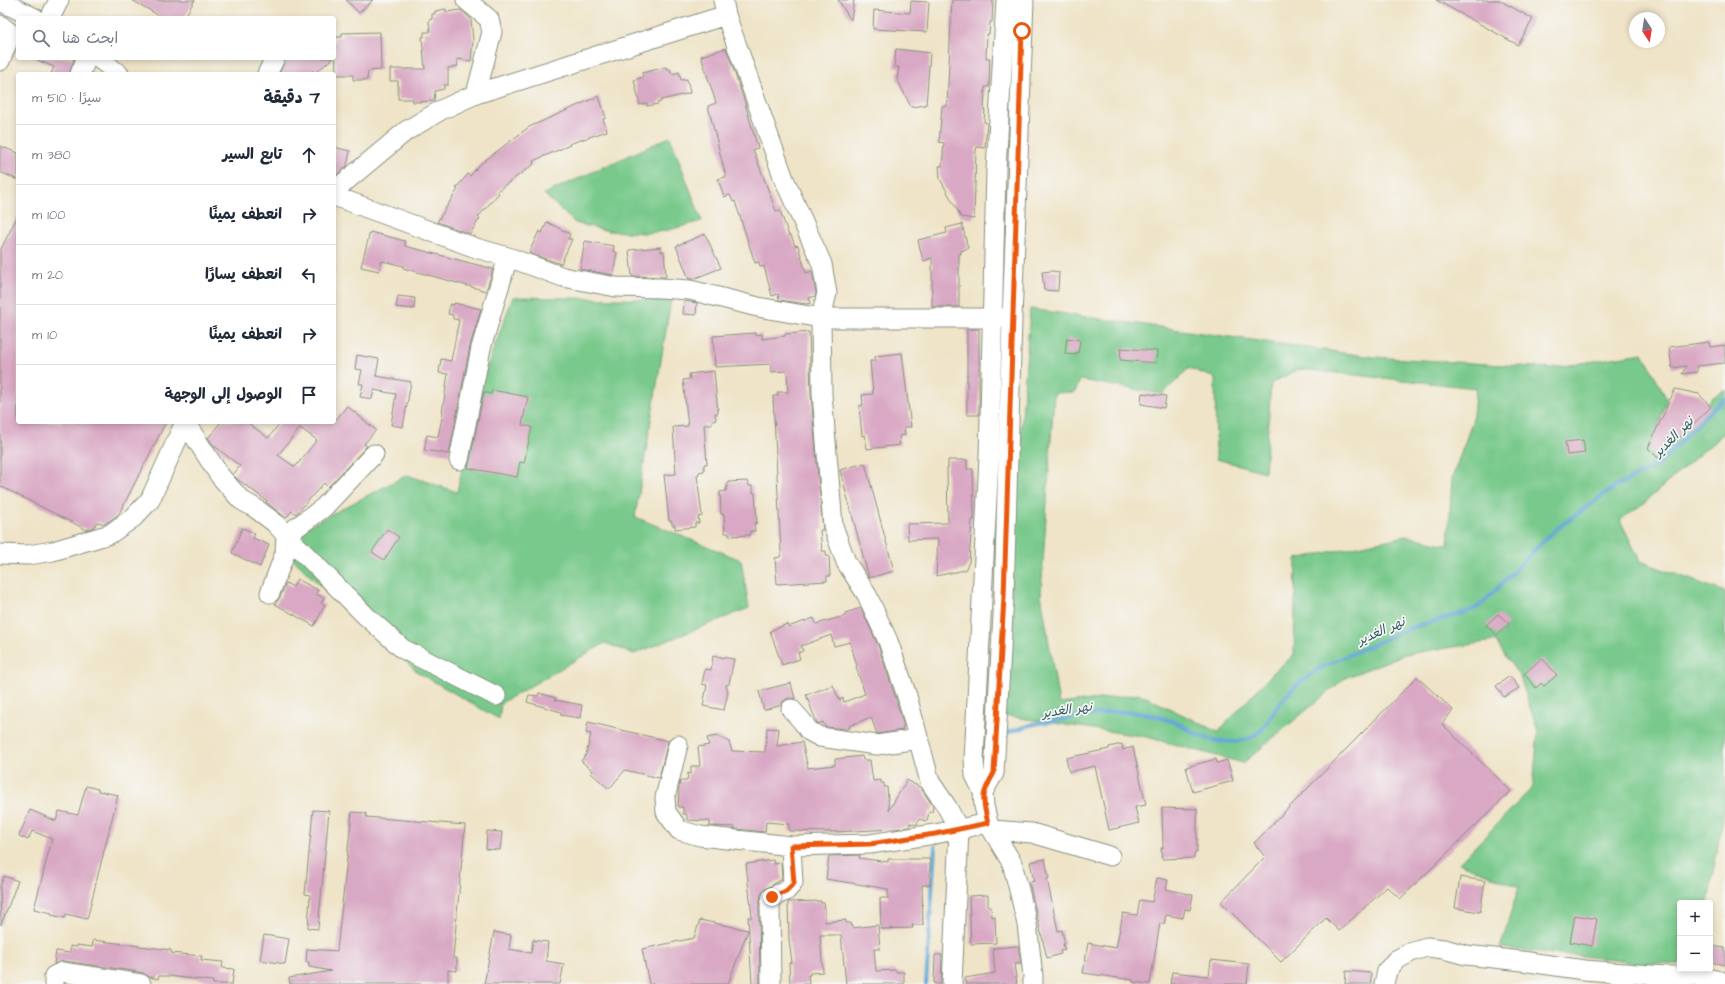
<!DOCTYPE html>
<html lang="ar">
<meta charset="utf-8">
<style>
body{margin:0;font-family:"Architects Daughter","Playpen Sans Arabic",sans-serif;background:#f6f6f7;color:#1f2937;direction:rtl}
.controls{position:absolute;right:12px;bottom:12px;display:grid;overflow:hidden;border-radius:4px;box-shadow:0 2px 6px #0003}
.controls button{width:36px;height:36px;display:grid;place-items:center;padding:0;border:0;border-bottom:1px solid #e0e1e3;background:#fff;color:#1f2937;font:20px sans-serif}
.compass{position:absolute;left:1629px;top:12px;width:36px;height:36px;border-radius:50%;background:#fff;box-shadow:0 2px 6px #0003;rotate:168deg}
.stop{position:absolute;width:12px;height:12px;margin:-9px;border:3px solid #ea580c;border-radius:50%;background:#fff}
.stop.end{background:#ea580c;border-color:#fff;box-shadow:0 1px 4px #0008}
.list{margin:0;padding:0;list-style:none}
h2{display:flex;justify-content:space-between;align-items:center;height:52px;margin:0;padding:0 16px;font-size:17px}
h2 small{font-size:13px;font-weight:400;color:#747a83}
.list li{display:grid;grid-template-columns:26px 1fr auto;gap:12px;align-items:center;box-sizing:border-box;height:60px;padding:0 16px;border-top:1px solid #e0e1e3}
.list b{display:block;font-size:15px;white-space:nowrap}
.list em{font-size:13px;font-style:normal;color:#747a83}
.icon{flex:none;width:22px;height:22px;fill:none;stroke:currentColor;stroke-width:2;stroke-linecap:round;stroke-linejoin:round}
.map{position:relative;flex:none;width:1725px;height:984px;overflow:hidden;direction:ltr}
.search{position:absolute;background:#fff;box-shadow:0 2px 6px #0003;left:16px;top:16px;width:320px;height:44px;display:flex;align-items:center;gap:10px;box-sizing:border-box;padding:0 14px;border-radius:4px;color:#747a83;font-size:15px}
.panel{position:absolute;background:#fff;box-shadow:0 2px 6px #0003;left:16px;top:72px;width:320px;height:352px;border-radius:4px;direction:rtl}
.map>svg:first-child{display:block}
</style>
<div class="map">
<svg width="1725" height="984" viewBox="0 0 1725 984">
<rect width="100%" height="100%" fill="#f6f6f2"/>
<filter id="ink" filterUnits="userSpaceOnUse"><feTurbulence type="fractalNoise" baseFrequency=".025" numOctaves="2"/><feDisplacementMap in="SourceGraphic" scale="8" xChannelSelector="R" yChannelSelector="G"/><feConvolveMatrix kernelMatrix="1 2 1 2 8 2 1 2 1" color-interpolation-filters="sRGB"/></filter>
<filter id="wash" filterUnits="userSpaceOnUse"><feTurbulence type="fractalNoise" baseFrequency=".012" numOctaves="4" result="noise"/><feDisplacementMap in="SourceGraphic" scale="16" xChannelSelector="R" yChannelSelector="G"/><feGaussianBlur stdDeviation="0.9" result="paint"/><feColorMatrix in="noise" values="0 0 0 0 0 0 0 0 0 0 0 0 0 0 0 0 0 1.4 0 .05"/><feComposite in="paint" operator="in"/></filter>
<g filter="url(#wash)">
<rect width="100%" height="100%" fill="#efe4c8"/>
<path fill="#78c98b" stroke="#4c8360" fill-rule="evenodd" d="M670 137 702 221 665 231 646 233 609 231 575 223 544 194Z
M513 297 671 300 635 517 741 560 749 608 634 654 605 643 501 703 499 719 419 673 344 608 276 543 407 475 457 492 480 385Z
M1030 309 1373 357 1551 368 1643 353 1667 399 1651 447 1659 453 1713 397 1725 390V432L1644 503 1620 520 1640 561 1725 592V805L1708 903H1680V964H1641L1599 958 1500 948 1519 887 1459 863 1533 787 1538 731 1520 677 1495 641 1405 654 1345 678 1243 763 1147 737 1000 715ZM1189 368 1215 378 1216 459 1265 472 1271 383 1299 369 1476 388 1472 423 1452 478 1448 545 1406 536 1296 559 1294 655 1273 673 1218 732 1140 694 1059 704 1041 594 1054 393 1075 392 1080 380 1163 394Z"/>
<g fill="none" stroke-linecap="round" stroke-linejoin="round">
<path stroke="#63a7d8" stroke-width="4" d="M1006 733 1034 724 1111 712H1131L1153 715 1177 723 1198 735 1216 741 1234 742 1248 739 1261 731 1282 700 1298 684 1320 668 1410 628 1467 612 1478 607 1490 596 1547 537 1559 527 1615 487 1658 465 1707 414 1725 398
M926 984 935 847"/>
</g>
<g id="blocks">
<path fill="#d9a8c4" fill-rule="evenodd" d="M132 0H195L184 18H163Z
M346 0H373L359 13Z
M838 0H854L851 20Z
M952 0H993L992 22H990L989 34H987L986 58H990L989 87H985L984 110H985L984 122 987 123 985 148 977 147 976 150 974 219 961 217 940 179 939 166H942L944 143 939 142 942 106H947Z
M1436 0H1499L1533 19 1518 45Z
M911 1 929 2 927 32 873 29 874 10 910 13Z
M446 9V12L461 10 471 19 473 40 471 61 457 59 458 66 448 68V85H444V89L435 91 434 101 413 102V99H398V81H390V69H425L422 37H424V32H430L429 20 432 19V14H435V11Z
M380 32 381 70 368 71 367 80H353V75H336L335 37H342V33Z
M726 48 744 100 758 148 753 149 776 211 780 210 789 236 791 235 795 246 798 245 806 273 812 271 816 293 815 296 809 298 811 303 806 304 779 300 778 294 772 296 764 266 760 267 759 262 755 263 735 201 733 202 730 195 724 197 718 179 726 177 708 106 716 103 701 56Z
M896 49 930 53 926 105 911 107 897 79 899 67H894Z
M33 58H72L74 60 69 74H51L54 67Z
M286 58H333L315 73 313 71 309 74H279Z
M666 67 667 69H670L672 74 679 72 681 80 687 79 690 93 661 100V102H658V104L647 106V103L640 105 634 80 643 77 642 73Z
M599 96 606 118 603 119 607 131 569 144 570 145 533 161 534 164 497 191 499 193 478 217 480 218 470 234 437 222 458 189 456 188 468 174 470 176 479 165 529 127Z
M0 146 18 153V180L0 172Z
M334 147 350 151 347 166 334 177Z
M18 215V422H166L119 514 105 524 97 522 94 527 87 530 0 486V251Z
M547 222 570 234 568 239H572L561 264 529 253 539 231 542 233Z
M962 224 968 248 961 251V254H959V307H932V258L923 261 918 240 947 233 946 228Z
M370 232 405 241V246L493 269 486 291 403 268 404 266 382 261 379 271 361 267Z
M705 234 721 268 693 279H689L676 246Z
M585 241 614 246 613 252H617L613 275 580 269Z
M661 247V252L664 251 666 277 632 276 629 250Z
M1052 271 1059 272 1058 291 1044 290 1042 272Z
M398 296 415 298 414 309 396 307Z
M684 301 697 303 696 315 683 314Z
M454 303 481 309 470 346 449 454 424 450 427 435 438 437 443 413H442L448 374 439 373 441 359 451 361 459 320 453 319V315L448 314 450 304 454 305Z
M967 329H979V415H967Z
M809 332 811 395 823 530H820L822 551H826V556H829L830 576H827V581L777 584 775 558 780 557 781 553 773 396H778L777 392H788L787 371 771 372V364L715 367 713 336 755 333V335L762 334V339L785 336V334Z
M1067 338 1080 340 1078 353 1076 352V355L1065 354Z
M1709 342 1710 347 1725 345V363L1697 366V372L1682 374 1686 366 1672 368 1669 347Z
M1121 348 1157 351 1156 363 1120 360Z
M902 353 911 427H904L905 435 899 436 900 445 867 449 865 435 862 436 859 406 863 405 862 395 873 394 870 361H876L875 356Z
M357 355 379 359 376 376 411 382 403 427 391 425 396 394 374 390 372 399 360 397 363 384H359L362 370 355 369Z
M714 371 718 413H715L716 420 712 421V424L704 425 707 464H704V471L699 472V474L697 475 702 516 698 517 699 523H695V527L675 529V525H672V521H669L664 475 676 474 673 427 688 426 683 380 690 379 689 374Z
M1675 389 1699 394 1711 407 1658 458 1648 448Z
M492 390 528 397 522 425 532 427 524 463 520 462 517 477 468 468 484 392 491 394Z
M1142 393 1166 396 1164 408 1141 404Z
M347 406 376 430 364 444 367 446 328 487 324 483 296 514 292 511 286 518 266 502 267 501 237 479 233 475 240 466 213 445 208 438 221 422H247L268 438 281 422H334ZM300 428 317 440 295 467 278 455Z
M1583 440 1585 453 1567 455 1565 442Z
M948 460H967V469H973L974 520H972L969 562 965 570 936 576 938 539 908 540 907 524 948 523 947 468H948Z
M865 463 894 571 869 578 840 470Z
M747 481 749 486H753V493H755L757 523H754L755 531H750V535L729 536V533H725L724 514H721L720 492 726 491 728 482Z
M242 528 255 533 253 538 269 545 260 567 232 553Z
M387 529 399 537 384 560 372 552Z
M297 579 318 590 316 594 324 598 321 603 325 605 314 626 275 604 280 597 286 583 293 587Z
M861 608 878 645 896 699 904 727H902L903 730 877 734 871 717 849 726 850 728 846 729 825 727 823 722 818 724 817 723 806 695 833 685 839 700 843 698 844 702 865 694 856 667 857 666 850 642 834 646 831 635 801 646 803 651 798 653 800 659 782 665 770 631 787 624 788 627 814 618 816 624 845 616V613Z
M1498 614 1509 624 1497 635 1486 625Z
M713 656 734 659 729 684 726 685 728 692 724 710 703 706 707 685 702 684 705 669 711 670Z
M1542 658 1557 675 1544 686 1541 683 1536 688 1524 674Z
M1510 676 1519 688 1504 697 1496 686Z
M1417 677 1453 710 1442 724 1511 791 1400 899 1387 887 1339 931 1326 918 1281 962 1221 902 1265 857 1254 843Z
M791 683 795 699 788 698 783 701 781 705 764 710 759 691Z
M539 693 556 698 555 700 582 705 580 718 560 715 561 712 527 702 529 695 538 696Z
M588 722 668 741 659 778 625 770 609 789 591 773 593 771 581 761 586 755 591 734 586 733Z
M767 728 779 729 777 746 802 742 808 768 835 765V759L862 756 863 760H870L873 781 881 780V783H884V787H887L889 810 907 780 921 788 933 806 932 812H929L927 821 919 819 917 825 910 823V827L894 829 833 832 789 831V824L766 822 765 832 735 829V827L710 826V821L687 820V814H683V807H678L679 786 680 781H687L688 773 691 774V766H700L698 747 709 745 707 738 717 736 729 742 732 751 765 752Z
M1122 744 1123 750 1133 747 1146 805 1135 807 1139 823 1109 830 1095 766 1069 772 1066 758 1109 749V747Z
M1216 759 1217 763 1227 760 1233 781 1193 792 1186 767Z
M86 786 98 789V791L118 795 87 919 66 914 65 918 51 915 52 913 34 909 52 839 32 831 28 840 19 836 30 810 56 821 59 811 78 815Z
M1162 808 1197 809V852H1195L1194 858 1162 859 1161 848H1163Z
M313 810 329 811 318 929 308 928 310 895 305 894Z
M352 812 366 813V817L465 825 453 958H457V971L448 970V984H290L289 978 331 971 309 967V962H306L307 949 337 951Z
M487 831 502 832 500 850 486 849Z
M860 855 859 858 888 862V859H930V885H922L923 925H912L913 928 881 929 880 898H888V889L826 879 829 856Z
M1045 859 1049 878 1047 879 1058 931 1062 930 1065 944H1063L1065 950 1060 951 1061 954 1047 958 1029 882 1034 881 1030 862Z
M773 860 774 864 781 863 782 879 764 890 761 895 759 906 760 984H752L748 917H752L746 864Z
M4 876 18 881 1 925 0 887Z
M1460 877 1485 881 1480 912 1455 908Z
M1157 878 1168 880 1166 889 1193 895 1190 910 1185 909 1183 918 1166 915 1164 924 1160 923 1150 984 1133 982V980L1083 973 1088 943 1116 948 1123 913 1137 915 1140 900 1152 902Z
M988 895V907H991L992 917H995L996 943 971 944 969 896Z
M821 901V903H824L825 909V922L846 920V923H851L852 928 878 925 880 949H874L876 971 896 970V972H904V984H846L841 935H820L823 972 810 973V975H808L809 984H790L789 963 792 962 789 941 788 902Z
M1575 915 1597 919 1592 946 1570 942Z
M700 920 748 930 728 984H649L642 949 694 938Z
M494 932 511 935 509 949 531 953 533 940 548 942 546 961 564 964 560 984H484Z
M264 935 289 939 285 964 260 960Z
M93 940 171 950V953L202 956 201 960 223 962 222 968 234 969 232 984H213V981L167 976H159L158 979 149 977 143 973 133 971 64 961 54 964 56 951 70 953V946L77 947V945L92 947Z
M1018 946 1021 964H1014L1017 984H966L965 978 995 973 993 948Z
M1712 946 1725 948V965L1710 962Z
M935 955H942L941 984H934Z
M1211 960 1249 964 1247 984H1170L1172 972 1209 976Z
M1346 971 1371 973V984H1345Z"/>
</g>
</g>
<g filter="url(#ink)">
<use href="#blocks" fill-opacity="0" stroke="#87907e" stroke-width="1"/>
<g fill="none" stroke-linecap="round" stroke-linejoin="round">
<g stroke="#87907e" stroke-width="21">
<path id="minor" d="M466 0 489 19 492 32 476 94
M723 0 726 15 784 179 822 264 827 293 821 318 822 394 833 526 846 562 867 595 888 641 907 696 930 782 947 807 959 830 952 984
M1006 0 996 170 989 457 974 760 975 775 983 792 984 806 988 823 1012 863 1020 894 1027 924 1033 976V984
M0 1 35 18
M50 18 59 0
M0 25 9 32V39L0 61
M98 58 119 74
M80 74 85 62V58
M267 74 275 58
M334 191 406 131 441 110 476 94 726 15
M334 196 476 248 508 257 563 277 616 287 660 288 690 290 758 307 821 318H1004
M185 422 220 476 241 500 255 508 275 523 286 535 323 508 374 454
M459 460 481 348 508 257
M286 535 366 616 403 649 496 696
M0 554 28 555 53 551 110 534 133 518 150 500 185 422
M270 593 285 553 286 535
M791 709 802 721 809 731 820 737 877 745 918 739
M678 745 665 798 666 812 679 830 700 836 791 846 870 844 935 834 988 823
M983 792 994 773 1004 597 1012 319 1024 0
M992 830 1032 833 1110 856
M54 984V976L62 972 141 984
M771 984 770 906 772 897 786 891 793 883 791 846
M1384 984 1387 971 1396 960 1413 951 1427 947 1444 949 1466 955 1522 961 1584 970 1665 976H1697L1725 982"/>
</g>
<use href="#minor" stroke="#fff" stroke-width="19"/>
</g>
</g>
<g fill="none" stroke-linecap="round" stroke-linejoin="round" filter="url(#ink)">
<path stroke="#ea580c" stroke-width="5" d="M772 897 786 891 794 883 791 846 870 844 935 834 988 823C982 798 981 795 994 773L1004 597 1022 31"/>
</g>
<g text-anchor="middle" stroke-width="3.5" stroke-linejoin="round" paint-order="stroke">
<g font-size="13" font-style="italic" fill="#335d65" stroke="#f6f6f2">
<text transform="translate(1673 436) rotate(-45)" y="5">نهر الغدير</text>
<text transform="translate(1381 630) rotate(-24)" y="5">نهر الغدير</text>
<text transform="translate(1067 709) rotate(-8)" y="5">نهر الغدير</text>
</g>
</g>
</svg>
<div class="controls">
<button>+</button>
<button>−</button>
</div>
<svg class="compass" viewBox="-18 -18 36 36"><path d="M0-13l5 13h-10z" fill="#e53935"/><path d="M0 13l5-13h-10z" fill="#747a83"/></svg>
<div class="stop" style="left:1022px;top:31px"></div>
<div class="stop end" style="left:772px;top:897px"></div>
<div class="search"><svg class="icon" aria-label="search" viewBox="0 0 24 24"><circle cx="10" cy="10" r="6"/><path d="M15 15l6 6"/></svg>ابحث هنا</div>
<section class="panel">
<h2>7 دقيقة<small>سيرًا · 510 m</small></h2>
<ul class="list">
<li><svg class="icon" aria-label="ahead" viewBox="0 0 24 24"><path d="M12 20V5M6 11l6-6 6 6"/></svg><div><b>تابع السير</b></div><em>380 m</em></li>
<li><svg class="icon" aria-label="right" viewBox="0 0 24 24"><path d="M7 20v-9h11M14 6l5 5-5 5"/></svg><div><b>انعطف يمينًا</b></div><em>100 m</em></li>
<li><svg class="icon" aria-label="left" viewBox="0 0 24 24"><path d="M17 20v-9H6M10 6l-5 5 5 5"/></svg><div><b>انعطف يسارًا</b></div><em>20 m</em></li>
<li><svg class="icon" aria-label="right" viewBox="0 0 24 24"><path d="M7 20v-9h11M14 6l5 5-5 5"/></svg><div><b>انعطف يمينًا</b></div><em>10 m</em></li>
<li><svg class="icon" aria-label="arrive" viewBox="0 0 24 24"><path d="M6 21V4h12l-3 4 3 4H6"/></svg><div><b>الوصول إلى الوجهة</b></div></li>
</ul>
</section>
</div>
